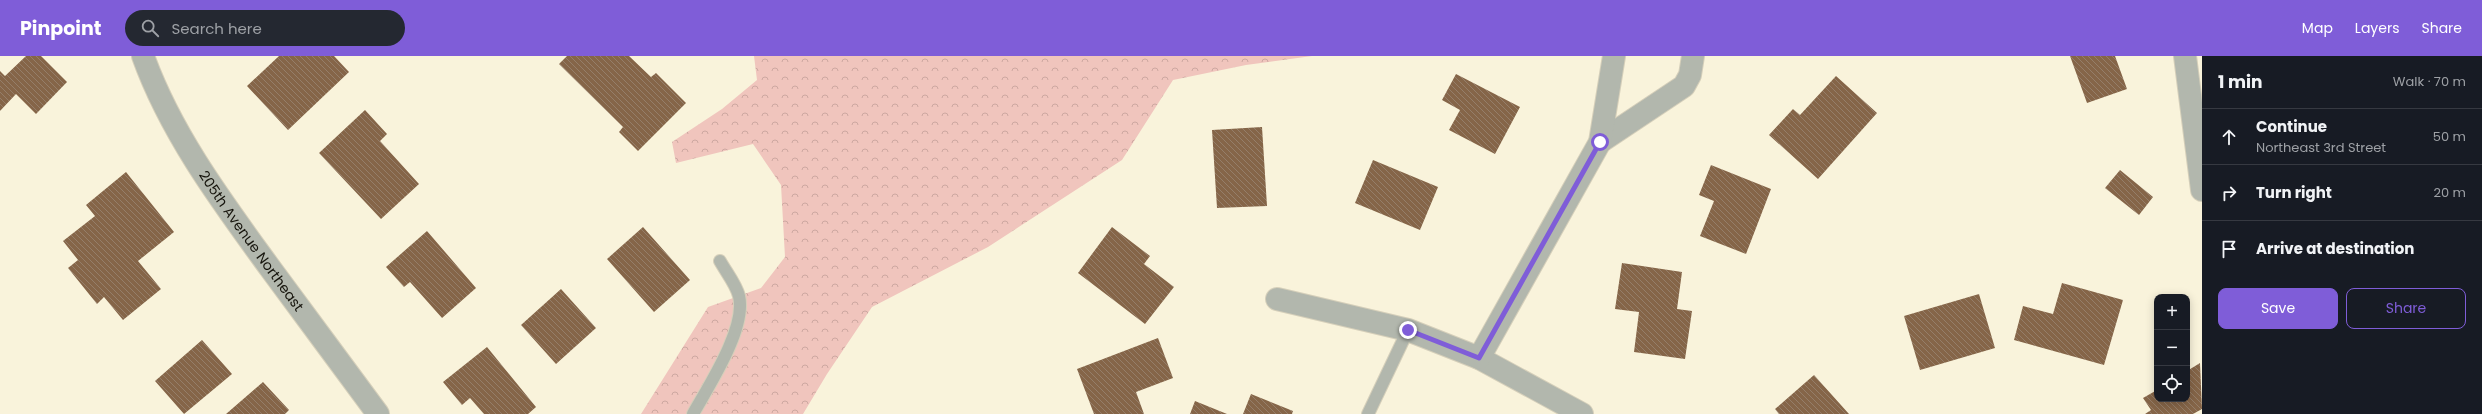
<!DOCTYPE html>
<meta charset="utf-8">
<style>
body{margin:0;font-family:Poppins,sans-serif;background:#242831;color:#f1f3f6}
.controls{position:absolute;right:12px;bottom:12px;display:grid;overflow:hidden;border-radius:8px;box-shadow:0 2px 10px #0003}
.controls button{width:36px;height:36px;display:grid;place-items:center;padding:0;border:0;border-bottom:1px solid #363941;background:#171b24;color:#f1f3f6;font:20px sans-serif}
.stop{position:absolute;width:12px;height:12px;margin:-9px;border:3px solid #7f5dd8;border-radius:50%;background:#fff}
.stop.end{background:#7f5dd8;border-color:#fff;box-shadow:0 1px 4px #0008}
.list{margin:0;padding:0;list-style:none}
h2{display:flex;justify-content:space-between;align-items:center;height:52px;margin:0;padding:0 16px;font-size:17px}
h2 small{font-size:13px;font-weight:400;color:#9ea1a6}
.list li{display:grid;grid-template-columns:26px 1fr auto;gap:12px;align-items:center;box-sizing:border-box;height:56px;padding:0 16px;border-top:1px solid #363941}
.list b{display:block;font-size:15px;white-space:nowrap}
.list p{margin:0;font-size:13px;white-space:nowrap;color:#9ea1a6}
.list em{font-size:13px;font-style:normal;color:#9ea1a6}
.actions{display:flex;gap:8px;padding:12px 16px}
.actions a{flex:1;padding:9px 0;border:1px solid #7f5dd8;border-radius:8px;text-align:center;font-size:14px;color:#7f5dd8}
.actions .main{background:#7f5dd8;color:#fff}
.icon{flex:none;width:22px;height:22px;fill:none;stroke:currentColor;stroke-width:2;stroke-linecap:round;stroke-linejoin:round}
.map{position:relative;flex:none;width:2202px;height:358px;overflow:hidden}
header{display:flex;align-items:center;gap:24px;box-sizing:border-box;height:56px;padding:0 20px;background:#7f5dd8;color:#fff}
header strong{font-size:19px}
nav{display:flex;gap:22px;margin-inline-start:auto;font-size:14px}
.search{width:280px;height:36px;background:#242831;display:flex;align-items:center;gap:10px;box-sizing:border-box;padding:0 14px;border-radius:22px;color:#9ea1a6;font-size:15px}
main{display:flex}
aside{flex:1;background:#171b24}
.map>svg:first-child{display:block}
</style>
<header>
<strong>Pinpoint</strong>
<div class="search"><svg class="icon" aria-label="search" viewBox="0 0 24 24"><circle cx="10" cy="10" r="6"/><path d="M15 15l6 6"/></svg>Search here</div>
<nav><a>Map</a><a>Layers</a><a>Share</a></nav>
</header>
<main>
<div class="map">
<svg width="2202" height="358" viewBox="0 0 2202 358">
<defs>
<pattern id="forest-crowns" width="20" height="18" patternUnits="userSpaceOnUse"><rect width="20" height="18" fill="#f0c5bd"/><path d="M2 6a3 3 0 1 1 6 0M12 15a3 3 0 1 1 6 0" fill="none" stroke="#cda8a1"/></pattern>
<pattern id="building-back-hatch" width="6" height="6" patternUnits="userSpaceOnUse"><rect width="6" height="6" fill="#856548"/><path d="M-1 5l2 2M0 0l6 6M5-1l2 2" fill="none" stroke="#957e69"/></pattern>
</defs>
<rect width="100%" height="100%" fill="#f9f3db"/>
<path fill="url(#forest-crowns)" d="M754 0H1312L1246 9 1173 24 1122 104 988 191 872 251 827 318 803 358H641L708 251 761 232 785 201 781 129 753 88 676 107 672 86 722 53 757 24Z"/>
<path fill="url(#building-back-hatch)" d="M26 0H41L67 26 36 58 16 38 0 55V15L5 20Z
M279 0H334L349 16 288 74 247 30Z
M567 0H629L651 21 656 17 686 47 638 95 619 76 623 71 559 8Z
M2070 0H2115L2127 33 2087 47Z
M1456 18 1520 51 1495 98 1449 74 1460 54 1442 44Z
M1836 20 1877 57 1818 123 1769 79 1793 53 1800 59Z
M365 54 387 78 380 85 419 128 381 163 319 97Z
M1262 71 1267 150 1217 152 1212 74Z
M1373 104 1438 131 1420 174 1355 147Z
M1711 109 1771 133 1746 198 1700 180 1714 145 1699 139Z
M2120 114 2153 141 2139 159 2105 132Z
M126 116 174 176 138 205 161 233 123 264 104 241 97 248 68 212 78 204 63 185 95 160 86 149Z
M643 171 690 224 654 256 607 203Z
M1112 171 1150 200 1144 208 1174 231 1145 268 1078 217Z
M427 175 476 232 442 262 410 226 404 231 386 211Z
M1622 207 1682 216 1677 253 1692 255 1685 303 1634 296 1639 256 1615 253Z
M2062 227 2123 244 2104 309 2014 284 2023 250 2053 258Z
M561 233 596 272 556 308 521 269Z
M1979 238 1995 292 1920 314 1904 260Z
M1158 282 1173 322 1136 336 1144 358H1094L1077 313Z
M202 284 232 318 184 358 155 325Z
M487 291 536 351 528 358H484L470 342 462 349 443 326Z
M2200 307 2202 353 2193 358H2145L2151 354 2143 342 2157 334V343H2187V315Z
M1814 319 1849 358H1779L1775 353Z
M263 326 289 354 285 358H226Z
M1251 338 1293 355 1292 358H1243Z
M1195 345 1227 358H1190Z"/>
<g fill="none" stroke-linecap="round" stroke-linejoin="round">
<g stroke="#d5cfba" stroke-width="14">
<path id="service" d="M693 358C708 331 747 272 739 240 736 228 726 216 720 205
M1368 358 1408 274"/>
</g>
<g stroke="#d5cfba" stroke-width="24">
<g id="minor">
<path id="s1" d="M143 0C171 78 222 146 270 212 306 261 342 309 378 358"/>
<path d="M2185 0 2202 134"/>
<path d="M1600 86 1684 30 1690 19 1693 0"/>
<path d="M1277 243 1408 274 1479 302 1582 358"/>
<path d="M1479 302 1600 86 1614 0"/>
</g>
</g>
<use href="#service" stroke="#b2b7ad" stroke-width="12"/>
<use href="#minor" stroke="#b2b7ad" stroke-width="22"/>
</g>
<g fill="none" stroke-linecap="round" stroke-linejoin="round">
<path stroke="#7f5dd8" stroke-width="5" d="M1408 274 1479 302 1600 86"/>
</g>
<g text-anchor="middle" stroke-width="3" stroke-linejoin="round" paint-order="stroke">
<g font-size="14" fill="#15130b" stroke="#fff">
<text dy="5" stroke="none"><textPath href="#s1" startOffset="215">205th Avenue Northeast</textPath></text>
</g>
</g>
</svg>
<div class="controls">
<button>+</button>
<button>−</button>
<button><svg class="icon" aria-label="locate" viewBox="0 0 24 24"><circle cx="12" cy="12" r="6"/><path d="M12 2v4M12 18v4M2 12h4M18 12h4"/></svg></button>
</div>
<div class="stop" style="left:1600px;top:86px"></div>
<div class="stop end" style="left:1408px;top:274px"></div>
</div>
<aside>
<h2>1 min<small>Walk · 70 m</small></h2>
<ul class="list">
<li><svg class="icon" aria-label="ahead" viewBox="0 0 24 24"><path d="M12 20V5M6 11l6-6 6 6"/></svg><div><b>Continue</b><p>Northeast 3rd Street</p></div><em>50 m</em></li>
<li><svg class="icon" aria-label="right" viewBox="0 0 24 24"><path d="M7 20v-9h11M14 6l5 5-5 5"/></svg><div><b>Turn right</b></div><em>20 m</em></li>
<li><svg class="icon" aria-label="arrive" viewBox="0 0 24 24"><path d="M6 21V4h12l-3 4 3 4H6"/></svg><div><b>Arrive at destination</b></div></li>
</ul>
<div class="actions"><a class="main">Save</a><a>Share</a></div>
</aside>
</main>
